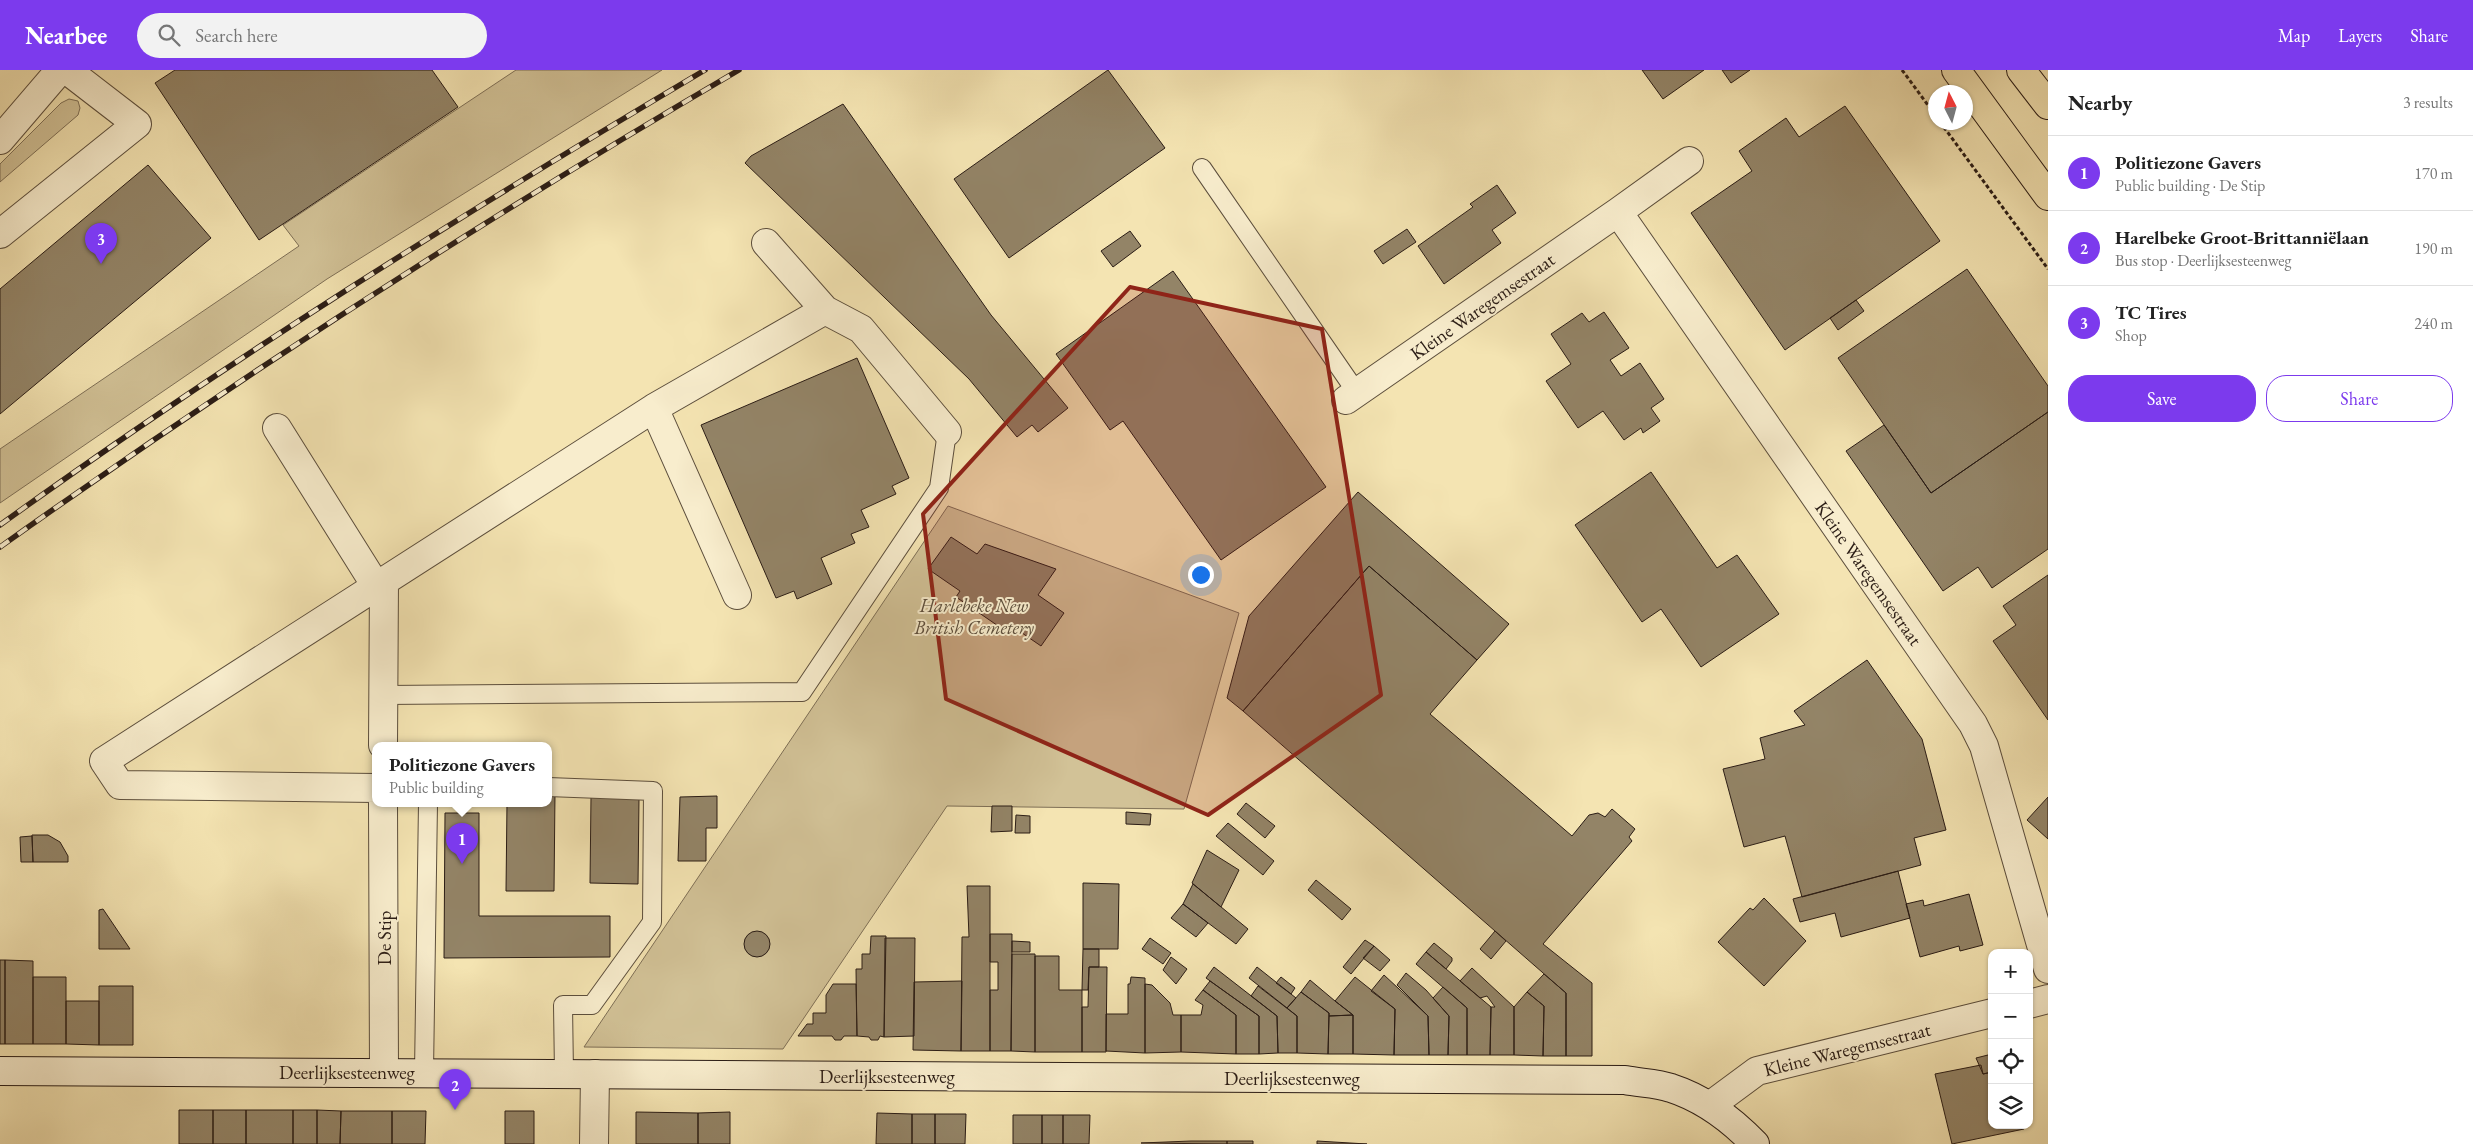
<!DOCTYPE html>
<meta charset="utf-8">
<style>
body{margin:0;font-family:"EB Garamond",serif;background:#f2f2f2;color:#222}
.controls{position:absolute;right:15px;bottom:15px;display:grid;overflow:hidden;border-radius:10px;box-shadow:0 1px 4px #0004}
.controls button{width:45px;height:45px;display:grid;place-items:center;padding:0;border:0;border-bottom:1px solid #e0e0e0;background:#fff;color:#222;font:25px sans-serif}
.compass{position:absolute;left:1928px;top:15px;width:45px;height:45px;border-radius:50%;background:#fff;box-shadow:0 1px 4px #0004;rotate:354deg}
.you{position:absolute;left:1200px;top:504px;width:18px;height:18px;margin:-12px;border:4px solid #fff;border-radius:50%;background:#1a73e8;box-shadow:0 0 0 8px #1a73e833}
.badge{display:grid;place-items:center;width:32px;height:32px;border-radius:50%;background:#7c3aed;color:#fff;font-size:16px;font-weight:700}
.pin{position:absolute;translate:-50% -41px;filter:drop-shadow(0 1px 2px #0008)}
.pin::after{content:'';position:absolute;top:26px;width:18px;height:15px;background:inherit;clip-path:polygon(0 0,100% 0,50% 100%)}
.popup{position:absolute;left:372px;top:672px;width:180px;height:65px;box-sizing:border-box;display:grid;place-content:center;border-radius:10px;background:#fff;filter:drop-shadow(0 1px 4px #0005);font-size:16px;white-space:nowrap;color:#767676}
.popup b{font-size:19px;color:#222}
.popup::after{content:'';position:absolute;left:50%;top:100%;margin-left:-10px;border:10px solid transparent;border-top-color:#fff}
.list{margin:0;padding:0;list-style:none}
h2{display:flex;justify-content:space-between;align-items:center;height:65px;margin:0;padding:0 20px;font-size:21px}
h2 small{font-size:16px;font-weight:400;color:#767676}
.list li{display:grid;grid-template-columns:32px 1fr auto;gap:15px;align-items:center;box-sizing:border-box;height:75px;padding:0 20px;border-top:1px solid #e0e0e0}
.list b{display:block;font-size:19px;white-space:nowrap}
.list p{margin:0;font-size:16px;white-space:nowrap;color:#767676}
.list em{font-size:16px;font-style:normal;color:#767676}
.actions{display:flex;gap:10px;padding:15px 20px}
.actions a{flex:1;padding:11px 0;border:1px solid #7c3aed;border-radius:20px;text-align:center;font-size:18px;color:#7c3aed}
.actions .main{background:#7c3aed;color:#fff}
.icon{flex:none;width:28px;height:28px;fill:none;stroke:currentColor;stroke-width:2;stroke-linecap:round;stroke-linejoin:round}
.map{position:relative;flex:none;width:2048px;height:1074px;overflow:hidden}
header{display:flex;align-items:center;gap:30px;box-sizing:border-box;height:70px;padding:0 25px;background:#7c3aed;color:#fff}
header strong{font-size:24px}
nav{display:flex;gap:28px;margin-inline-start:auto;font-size:18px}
.search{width:350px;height:45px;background:#f2f2f2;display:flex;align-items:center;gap:12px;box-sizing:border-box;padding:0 18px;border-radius:28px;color:#767676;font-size:19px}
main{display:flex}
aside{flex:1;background:#fff}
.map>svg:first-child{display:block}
</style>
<header>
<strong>Nearbee</strong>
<div class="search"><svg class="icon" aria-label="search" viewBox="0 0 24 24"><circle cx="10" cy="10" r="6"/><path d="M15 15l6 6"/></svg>Search here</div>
<nav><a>Map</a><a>Layers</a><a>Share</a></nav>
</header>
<main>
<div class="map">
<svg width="2048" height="1074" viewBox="0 0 2048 1074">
<rect width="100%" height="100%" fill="#f4e4b2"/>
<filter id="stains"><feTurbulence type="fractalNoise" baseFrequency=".004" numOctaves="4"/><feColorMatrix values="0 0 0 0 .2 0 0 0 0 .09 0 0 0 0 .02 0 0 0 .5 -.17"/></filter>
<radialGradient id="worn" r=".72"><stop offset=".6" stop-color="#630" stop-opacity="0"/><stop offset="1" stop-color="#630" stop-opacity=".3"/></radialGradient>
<path fill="#d2c297" stroke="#7e6f56" d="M516 0H662L327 209 0 433V379L299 176 283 155Z
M69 29 78 31 80 38 78 45 0 112V94L61 33Z
M948 436 1239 543 1184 739 947 736 783 979 584 977Z"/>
<path fill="#938467" stroke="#2a1c15" d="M175 0H432L458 37 259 170 155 13Z
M1108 0 1165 78 1009 188 954 109Z
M1642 0H1704L1663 29Z
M1722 0H1750L1731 13Z
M843 34 991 245 1068 338 1038 362 1032 355 1017 367 969 309 745 93 751 86Z
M1845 36 1940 171 1785 280 1691 143 1752 101 1739 81 1786 48 1799 67Z
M148 95 211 168 0 344V219Z
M1497 115 1516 143 1492 160 1501 173 1444 214 1418 176 1473 137 1470 134Z
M1407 159 1416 172 1383 194 1374 181Z
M1130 161 1141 176 1113 197 1101 181Z
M1967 199 2048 316V342L1931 423 1838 288Z
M1173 201 1326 417 1221 490 1123 351 1110 360 1056 284Z
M1856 230 1864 241 1838 260 1830 248Z
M1604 242 1629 278 1610 290 1621 306 1640 293 1664 329 1651 338 1660 351 1643 363 1641 358 1624 370 1603 341 1578 358 1546 311 1571 294 1551 264 1582 243 1589 252Z
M857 288 909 408 892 416 896 424 861 440 869 457 851 464 855 473 821 488 832 514 797 529 794 521 776 528 701 355Z
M2048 342V479L1992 518 1978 497 1943 521 1846 381 1884 355 1931 423Z
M1651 402 1717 498 1737 485 1779 544 1701 597 1661 539 1642 552 1575 455Z
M1358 422 1509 554 1477 590 1369 496 1243 641 1227 628 1249 546Z
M951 467 977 484 985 474 1056 499 1038 525 1064 543 1041 576 1009 554 1004 560 956 527 960 521 928 499Z
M1369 496 1477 590 1430 644 1572 766 1589 745 1598 743 1605 747 1612 739 1635 759 1629 767 1632 771 1543 874 1592 913V986H1566V923L1243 641Z
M2048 505V650L1993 571 2016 555 2003 536Z
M1867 590 1922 669 1946 760 1914 768 1921 795 1802 827 1785 766 1744 777 1723 699 1765 689 1760 668 1805 655 1794 641Z
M548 722H555L554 821H506L507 733H548Z
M717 726V758H706V791H678L680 727Z
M591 727 639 728 638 814 590 813Z
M2048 727V769L2027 750Z
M1246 733 1275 756 1265 768 1237 744Z
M992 736H1012V761L991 762Z
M1126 742 1151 744 1150 755 1126 754Z
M445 743H479V846H610V887L444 888Z
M1016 745 1030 746V763H1015Z
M1228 753 1274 791 1263 805 1216 766Z
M32 765H48L60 772 68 786V792H33Z
M32 766 33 792H21L20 767Z
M1207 780 1239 800 1221 837 1192 813Z
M1898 801 1910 848 1841 867 1835 843 1800 852 1793 829Z
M1316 810 1351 839 1342 850 1308 820Z
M1083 813 1119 814 1118 879H1083Z
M1193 814 1248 859 1236 874 1183 834Z
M967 816H990V981H961L962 867H969Z
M1969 824 1983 875 1960 881 1959 876 1920 887 1906 834 1923 830 1924 836Z
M1764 828 1806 871 1764 916 1718 872 1750 838 1753 840Z
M1183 834 1208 853 1196 867 1171 848Z
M103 839 130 879H99V840Z
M744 874a13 13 0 1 1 26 0a13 13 0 1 1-26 0Z
M1495 861 1506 871 1491 889 1480 879Z
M990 864H1012L1011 981H990V920H998V892H990Z
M871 866H886L884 967 880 966 878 970H871L869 967 857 966 856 899H862V884H870Z
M885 868H915L914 966 884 967Z
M1150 868 1171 883 1163 894 1142 879Z
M1365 870 1374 876 1351 904 1343 897Z
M1012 871 1030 872V882H1012Z
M1434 873 1452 888V891L1446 899 1426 882Z
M1374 876 1390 890 1380 901 1363 888Z
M1083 879H1099V897H1089L1088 920H1082Z
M1426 882 1491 937 1490 985H1467V938L1416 894Z
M1012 884H1035V982L1011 981Z
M1035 886H1059V920H1082V982H1035Z
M1171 887 1187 899 1176 914 1163 900Z
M0 890H5V974H0Z
M5 890 33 891V974H5Z
M1089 897H1107L1106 982H1082V937H1088Z
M1214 897 1277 946 1278 983 1259 984V946L1206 908Z
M1257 897 1296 928 1287 938 1249 908Z
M1472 898 1514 937V985H1490L1491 937H1495L1487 926 1480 928 1460 911Z
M1406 903 1426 920 1449 946 1448 985H1429L1428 946 1397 915Z
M1544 904 1566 923V986H1543L1544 936 1527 922Z
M1384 905 1428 946 1429 985H1394L1395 939 1371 921Z
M33 907H66V974H33Z
M1131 907 1145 908V983L1106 981V944H1128V914H1130Z
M1281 907 1295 918 1291 924 1276 913Z
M1355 907 1395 939 1394 985 1353 984V945L1335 931Z
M1310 910 1335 931 1353 945 1329 946V943L1301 922Z
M962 911 961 981 913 980 914 912Z
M1210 911 1259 946V984H1236V945L1203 920Z
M833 914H856L857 966H844L841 970H835L832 966H798L807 954H813V943H826V925Z
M1145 914 1152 915 1170 933 1173 945H1181V982L1145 983Z
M99 916H133V975H99Z
M1258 916 1297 946V983H1278L1277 946 1251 926Z
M1443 917 1467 938V985H1448L1449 946 1433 928Z
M1203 920 1236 945V984L1181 982V945H1201L1203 935 1195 930Z
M1301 922 1329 943 1328 984 1297 983V946L1287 938Z
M1527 922 1544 936 1543 986 1514 985V937Z
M66 931H99V975L66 974Z
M1353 945V984H1328L1329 946Z
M1992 984V1002L1983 1004 1976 988Z
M1981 995 1983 1004 1992 1002V1055H2023L2024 1059 1952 1074 1935 1004Z
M179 1040H213V1074H179Z
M213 1040H246V1074H213Z
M246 1040H293V1074H246Z
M293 1040H317V1074H293Z
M317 1040 341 1041 340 1074H317Z
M341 1041H392V1074H340Z
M392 1041H426L425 1074H392Z
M505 1041H534V1074H505Z
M636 1042 698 1043V1074H636Z
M730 1042V1074H698V1043Z
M877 1043 912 1044V1074H876Z
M912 1044H935V1074H912Z
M935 1044H966L965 1074H935Z
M1013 1045H1042V1074H1013Z
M1042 1045H1063V1074H1042Z
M1063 1045H1090L1089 1074H1063Z
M1191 1071H1227V1074L1141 1073Z
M1227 1071H1253V1074H1227Z
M1317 1071 1367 1074H1317Z"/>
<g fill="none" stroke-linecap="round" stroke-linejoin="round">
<g stroke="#5c4e3c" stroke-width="20">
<path id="lane" d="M1202 98 1357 323
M383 625 802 622 939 418 947 362
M548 717 653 721 652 852 592 935H563L564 1003
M424 1002 428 733"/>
</g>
<g stroke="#5c4e3c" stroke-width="30">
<path id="street" d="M0 70 60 0
M1618 142 1973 654 1984 676 2048 899
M0 164 137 54 67 0
M766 173 825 240 861 259 947 362
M1346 330 1618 142 1689 91
M654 338 737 525
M277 358 376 516
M383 675 384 511
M376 718 120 715 104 691 654 338 825 240
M383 733 384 1002
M2029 934 2048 929
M1711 1035 1757 1001 1992 943
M594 1074 595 1004"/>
</g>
<g stroke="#2a1c15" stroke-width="30">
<path id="secondary" d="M0 1001 1625 1010C1640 1013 1657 1013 1671 1018 1705 1029 1731 1049 1755 1074"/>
</g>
<g stroke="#2a1c15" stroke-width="30">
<path id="primary" d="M1956 0 2048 126
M2021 0 2048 35"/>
</g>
<path stroke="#2a1c15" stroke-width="3" stroke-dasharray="4 2.5" stroke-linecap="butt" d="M1902 0 1936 46
M1940 52 2048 199"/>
<use href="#lane" stroke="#f8edcd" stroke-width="18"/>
<use href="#street" stroke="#f8edcd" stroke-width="28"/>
<use href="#secondary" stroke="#f8edcd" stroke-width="28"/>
<use href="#primary" stroke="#f4e4b2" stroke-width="28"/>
<g stroke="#2a1c15" stroke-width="5.5">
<path id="rail" d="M0 455C227 291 464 143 705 0
M0 477C239 307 486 148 739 0"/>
</g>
<use href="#rail" stroke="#f8edcd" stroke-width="4" stroke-dasharray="11" stroke-linecap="butt"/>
</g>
<path fill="#8f2418" fill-opacity="0.2" stroke="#8f2418" stroke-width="4" stroke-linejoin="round" d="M1130 217 1322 259 1381 625 1208 745 946 629 923 444Z"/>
<g text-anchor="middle" stroke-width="4" stroke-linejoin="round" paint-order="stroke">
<g font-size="19" fill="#2a1c15" stroke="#f8edcd">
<text transform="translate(1482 236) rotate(-35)" y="7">Kleine Waregemsestraat</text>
<text transform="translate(1869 503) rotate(55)" y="7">Kleine Waregemsestraat</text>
<text transform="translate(384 868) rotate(-90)" y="7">De Stip</text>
<text transform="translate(1847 979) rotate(-14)" y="7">Kleine Waregemsestraat</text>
<text x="347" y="1009">Deerlijksesteenweg</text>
<text x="887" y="1013">Deerlijksesteenweg</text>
<text x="1292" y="1015">Deerlijksesteenweg</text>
</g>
<g font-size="19" font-style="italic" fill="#5c4e3c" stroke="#f8edcd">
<text x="974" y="542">Harlebeke New<tspan x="974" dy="22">British Cemetery</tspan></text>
</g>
</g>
<rect width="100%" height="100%" filter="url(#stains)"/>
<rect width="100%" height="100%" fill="url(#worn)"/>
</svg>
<div class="controls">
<button>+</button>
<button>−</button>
<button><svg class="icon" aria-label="locate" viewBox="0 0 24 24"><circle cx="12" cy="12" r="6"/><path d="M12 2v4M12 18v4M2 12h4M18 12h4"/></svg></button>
<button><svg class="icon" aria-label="layers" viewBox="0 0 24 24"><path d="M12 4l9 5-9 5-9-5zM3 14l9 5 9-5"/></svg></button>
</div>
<svg class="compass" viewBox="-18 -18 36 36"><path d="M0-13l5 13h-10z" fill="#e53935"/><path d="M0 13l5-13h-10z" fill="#767676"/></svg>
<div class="you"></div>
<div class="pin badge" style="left:462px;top:794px">1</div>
<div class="popup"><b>Politiezone Gavers</b>Public building</div>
<div class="pin badge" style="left:455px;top:1040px">2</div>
<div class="pin badge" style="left:101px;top:194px">3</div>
</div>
<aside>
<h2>Nearby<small>3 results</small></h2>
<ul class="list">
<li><span class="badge">1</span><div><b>Politiezone Gavers</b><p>Public building · De Stip</p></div><em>170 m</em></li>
<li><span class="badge">2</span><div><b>Harelbeke Groot-Brittanniëlaan</b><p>Bus stop · Deerlijksesteenweg</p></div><em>190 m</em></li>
<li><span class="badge">3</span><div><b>TC Tires</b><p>Shop</p></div><em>240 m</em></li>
</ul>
<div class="actions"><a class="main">Save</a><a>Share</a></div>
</aside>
</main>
